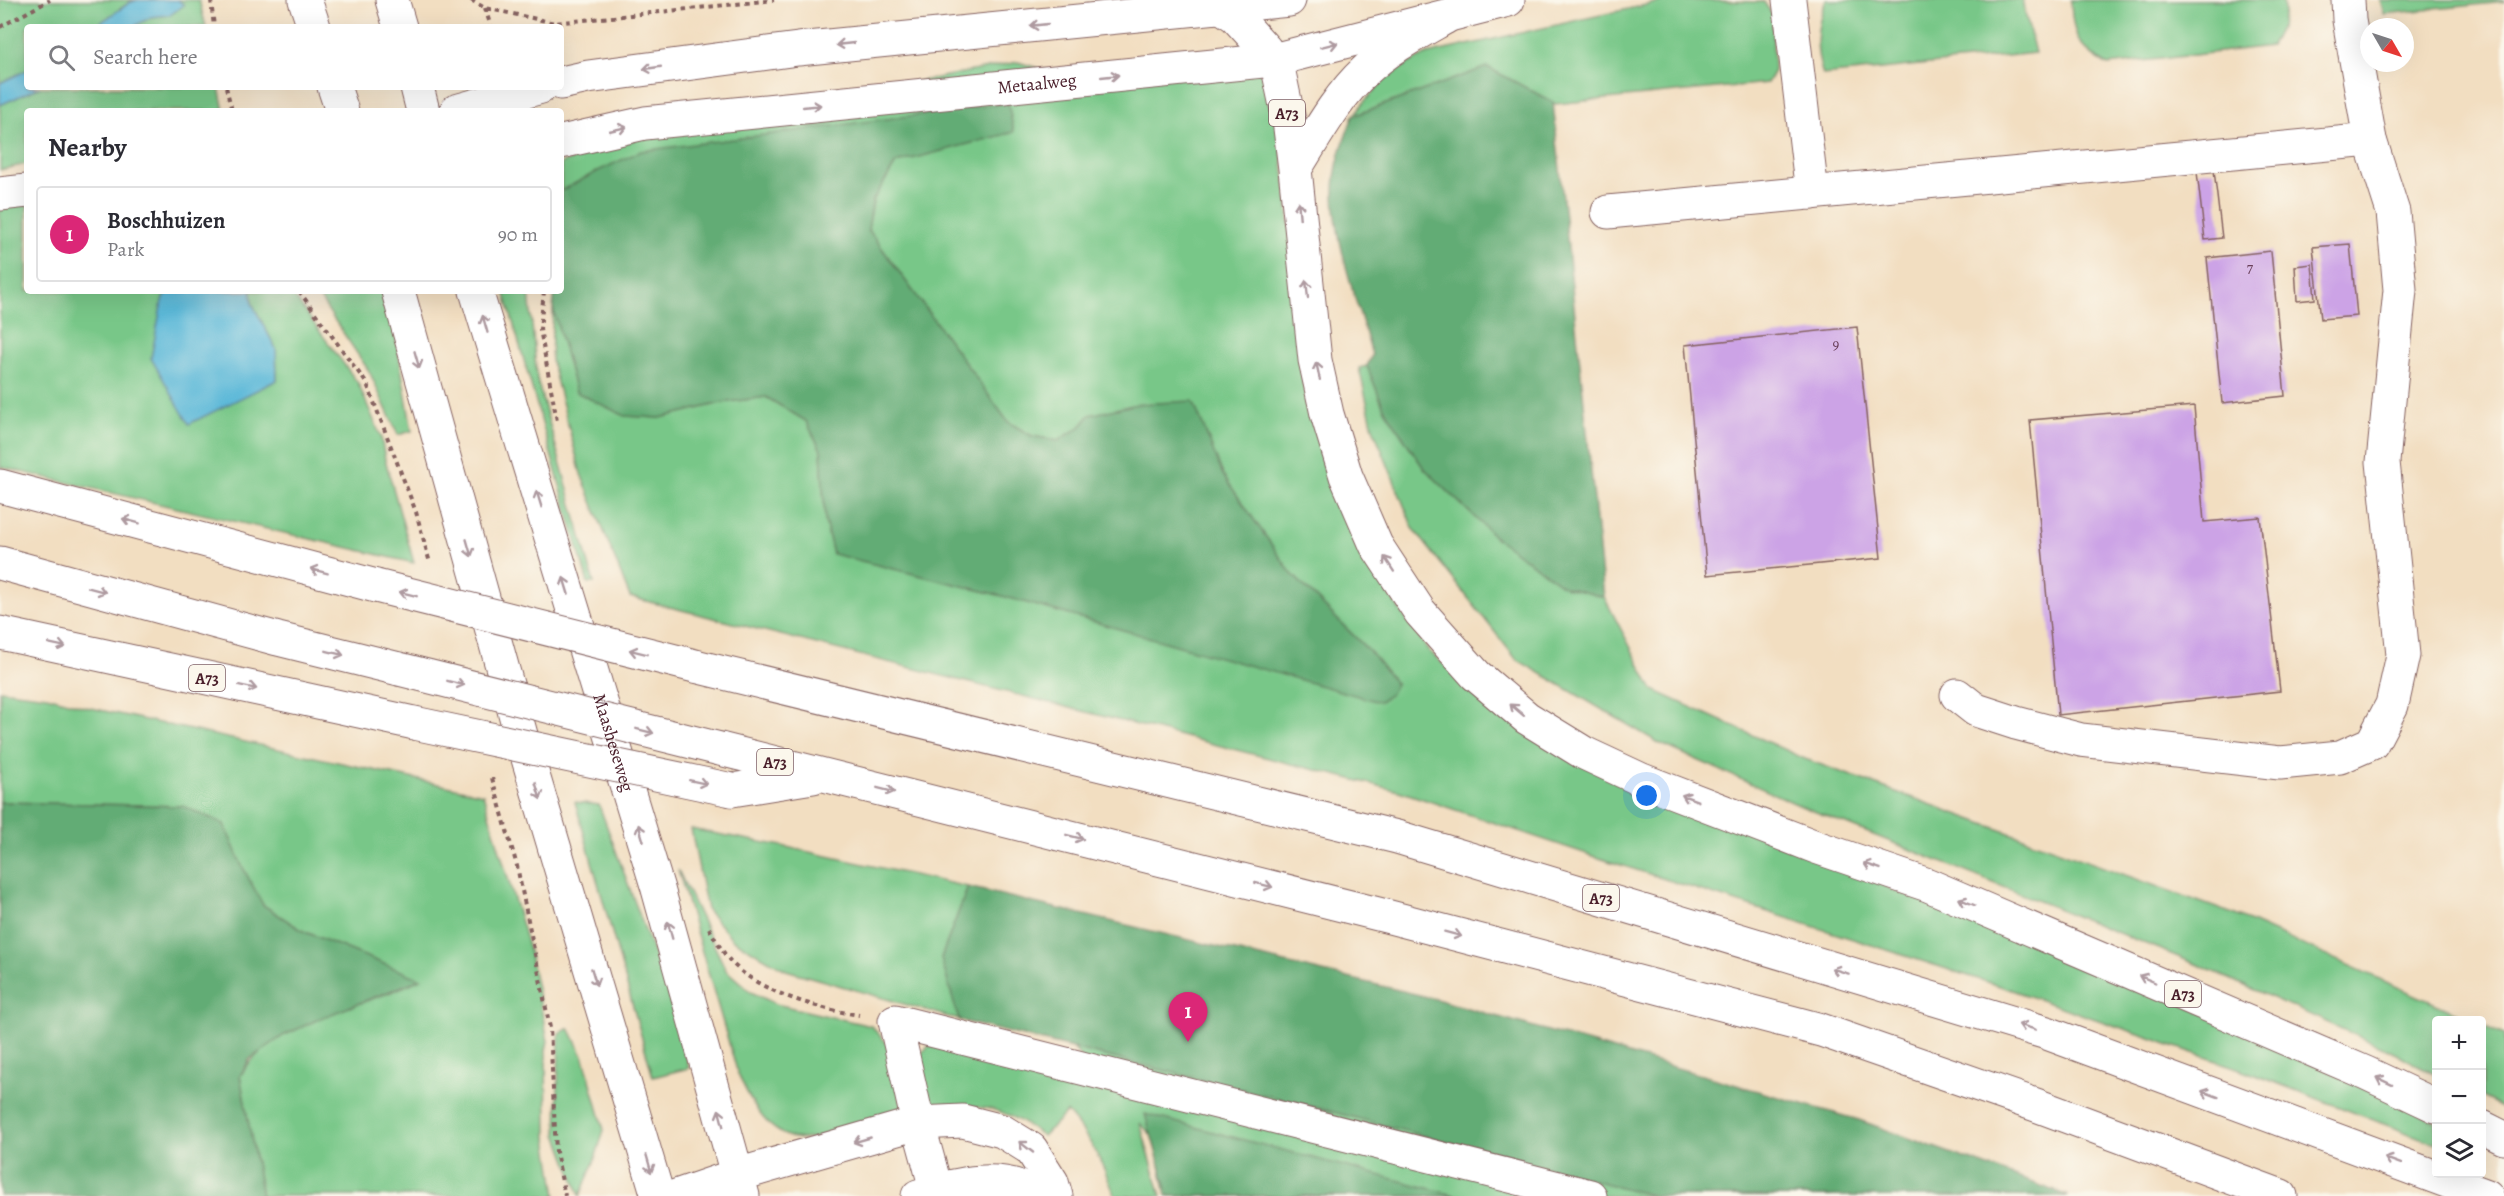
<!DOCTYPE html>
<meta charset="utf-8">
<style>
body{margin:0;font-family:Alegreya,serif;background:#f2f2f3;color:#2b2b33}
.controls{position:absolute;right:18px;bottom:18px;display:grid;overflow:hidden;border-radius:6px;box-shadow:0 6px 24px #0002}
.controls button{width:54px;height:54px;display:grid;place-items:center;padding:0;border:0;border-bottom:2px solid #e1e1e2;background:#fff;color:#2b2b33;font:30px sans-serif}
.compass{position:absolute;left:2360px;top:18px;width:54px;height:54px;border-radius:50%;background:#fff;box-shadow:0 6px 24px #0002;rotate:129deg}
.you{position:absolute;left:1647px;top:796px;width:21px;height:21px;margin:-15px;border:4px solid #fff;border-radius:50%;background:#1a73e8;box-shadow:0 0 0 9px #1a73e833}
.badge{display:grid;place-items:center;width:39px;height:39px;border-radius:50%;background:#db2777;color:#fff;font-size:20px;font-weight:700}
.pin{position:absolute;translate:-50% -50px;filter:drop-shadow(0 2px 3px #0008)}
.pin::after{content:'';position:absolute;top:32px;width:21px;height:18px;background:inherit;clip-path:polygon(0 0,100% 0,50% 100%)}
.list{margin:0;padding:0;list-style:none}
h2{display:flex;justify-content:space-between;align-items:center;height:78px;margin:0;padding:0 24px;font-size:26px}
h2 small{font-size:20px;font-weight:400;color:#7c7c81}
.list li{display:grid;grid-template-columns:39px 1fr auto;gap:18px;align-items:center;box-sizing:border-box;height:96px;margin:0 12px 12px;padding:0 12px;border:2px solid #e1e1e2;border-radius:6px}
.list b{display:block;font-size:22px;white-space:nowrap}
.list p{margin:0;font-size:20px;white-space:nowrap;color:#7c7c81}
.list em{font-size:20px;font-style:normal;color:#7c7c81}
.icon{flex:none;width:33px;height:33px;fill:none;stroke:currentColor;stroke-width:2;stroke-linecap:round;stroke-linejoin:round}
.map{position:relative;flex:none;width:2504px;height:1196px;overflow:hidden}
.search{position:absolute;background:#fff;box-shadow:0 6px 24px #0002;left:24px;top:24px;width:540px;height:66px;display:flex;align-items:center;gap:15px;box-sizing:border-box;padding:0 21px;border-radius:6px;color:#7c7c81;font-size:22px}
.panel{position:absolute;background:#fff;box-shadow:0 6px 24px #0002;left:24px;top:108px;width:540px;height:186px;border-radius:6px}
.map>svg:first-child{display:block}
</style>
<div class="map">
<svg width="2504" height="1196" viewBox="0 0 2504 1196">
<rect width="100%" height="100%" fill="#fbf7ec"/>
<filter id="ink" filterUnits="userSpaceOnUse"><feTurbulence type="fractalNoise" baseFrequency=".0167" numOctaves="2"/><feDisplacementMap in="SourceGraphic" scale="12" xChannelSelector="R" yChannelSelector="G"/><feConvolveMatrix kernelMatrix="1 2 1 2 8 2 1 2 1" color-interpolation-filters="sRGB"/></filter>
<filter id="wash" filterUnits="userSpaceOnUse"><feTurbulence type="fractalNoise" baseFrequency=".008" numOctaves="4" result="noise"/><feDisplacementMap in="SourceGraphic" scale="24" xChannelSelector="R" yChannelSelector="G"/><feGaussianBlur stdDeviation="1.35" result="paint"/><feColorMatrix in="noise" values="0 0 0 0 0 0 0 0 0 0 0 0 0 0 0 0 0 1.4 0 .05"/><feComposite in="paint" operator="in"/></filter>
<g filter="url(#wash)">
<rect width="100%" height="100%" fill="#f2dec1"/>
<path fill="#78c788" stroke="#61735a" stroke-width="1.5" d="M0 0H138L130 2 94 27H27V70L0 83Z
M178 0H199L206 27H133L151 17 170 15 184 5Z
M1668 0 1764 2 1772 14 1774 71 1767 83 1555 104 1487 67 1353 116C1377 85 1391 71 1427 54Z
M1826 0H2022L2035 53 1823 75C1814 48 1816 26 1826 0Z
M2071 0H2283L2284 12 2281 26 2271 46 2108 65C2077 47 2072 35 2071 0Z
M2380 0H2504V2L2384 14Z
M1018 62 1057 74 1260 71 1276 104 1287 196 1303 384 1334 493 1390 596 1429 651 1496 712 1896 891 2054 952 2248 1031 2436 1122V1144L2240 1069 2000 986 1602 859 1399 791 630 597 581 474 551 360 553 308 576 392 625 416 660 418 721 403 766 397 806 421 821 450 825 521 833 554 995 594 1396 684 1372 654 1291 573 1223 475 1193 402 1090 415 1080 427 1058 441 1032 436 1008 422 868 229 873 200 896 163 1013 132 1008 103 598 171 561 191V163L651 134Z
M40 87H219L224 111H27V164L0 170V105Z
M27 202V291H169L162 301 189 423 277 380 276 349 252 303 251 291H290L358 383 381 437 385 459 414 563 0 467V206Z
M315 291H388L412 431 398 435 369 371Z
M504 291H529L537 379 594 583H588Z
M1367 366 1384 408 1423 467 1496 538 1565 587 1604 597 1653 690 1805 759 2233 914 2472 1020H2436V1074L2380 1046 2196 964 1801 806 1659 743 1516 659 1413 528 1373 428 1359 368Z
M0 690 47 696 82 706 483 794 528 946 548 1041 546 1050 547 1138 556 1196H262L240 1076C276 1017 364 1009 420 979L303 931 263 905 241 864 224 824 183 806 0 802Z
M575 802 599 805 669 995 689 1068 653 1077Z
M691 829 782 846 968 887 941 958 959 1020 786 970 733 940 707 910Z
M678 870 726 970 751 992 776 1004 871 1026 887 1043 905 1117C878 1123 814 1145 790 1137 763 1128 749 1098 738 1074Z
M980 945 1831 1196H1166L1155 1139 1140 1123 1161 1196H1115C1102 1162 1092 1140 1067 1112L1043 1136C999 1104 979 1103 927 1112L918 1056 930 1045 1109 1088Z
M2482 1025 2504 1035V1108L2482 1097Z
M569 1028 584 1058 604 1130 594 1162 580 1196 557 1134 559 1033Z"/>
<path fill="#62ac74" stroke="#566650" stroke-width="1.5" d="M1487 67 1553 102 1604 597 1565 587 1496 538 1423 467 1384 408 1367 366 1372 355C1358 304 1337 251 1334 197 1333 169 1343 142 1353 116Z
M1008 103 1014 132 896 163 873 200 868 229 1008 422 1032 436 1058 441 1080 427 1090 415 1137 404 1193 401 1223 475 1291 573 1372 654 1396 684 1390 695 1379 702 995 594 833 554 825 521 821 450 806 421 766 397 721 403 660 418 625 416 576 392 553 308 555 291H561V191L598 171 641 151Z
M0 802 183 806 224 824 241 864 263 905 303 931 421 979 321 1018 283 1036 250 1059 240 1076 262 1196H0Z
M968 887 1436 999 1859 1120 2069 1196H1654L1318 1108 978 1025 959 1020 941 958Z
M1145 1114 1458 1196H1169Z"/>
<path fill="#59b7d8" stroke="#526b82" stroke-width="1.5" d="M138 0H178L184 5 170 15 151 17 133 27H94L131 2Z
M27 70V87H40L0 105V83Z
M169 291H251L252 303 276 349 277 380 189 424 151 358 162 301Z"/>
<g id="blocks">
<path fill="#cca3e6" d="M2214 170 2222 238 2205 240 2197 172Z
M2350 244 2357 316 2321 319 2313 247Z
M2271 251 2285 396 2222 403 2207 258Z
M2312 264 2315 299 2297 301 2295 266Z
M1857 327 1881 558 1707 575 1685 345Z
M2194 406 2204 522 2260 517 2280 691 2058 715 2030 420Z"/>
</g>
</g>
<g filter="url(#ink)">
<use href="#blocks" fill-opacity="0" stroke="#856260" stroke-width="1.5"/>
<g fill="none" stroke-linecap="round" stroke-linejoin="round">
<g stroke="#856260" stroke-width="35">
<g id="minor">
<path d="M1789 0 1812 193"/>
<path d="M561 83 588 77 798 49 1289 0"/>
<path d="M456 111 541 87"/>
<path id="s1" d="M561 142 645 123 1273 60 1508 0"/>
<path d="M1608 212 2370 140"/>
<path d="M1957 695 1976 710 2016 723 2081 740 2280 763 2340 757 2372 743 2392 705 2403 655 2383 462 2400 290 2393 212 2370 140 2349 20 2348 0"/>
<path d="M737 1175 918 1123 963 1121 1002 1131 1031 1149 1052 1182 1056 1196"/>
<path d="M918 1196C957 1183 1003 1172 1039 1196"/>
<path d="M938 1196 918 1123 895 1021 1590 1196"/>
</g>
</g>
<g stroke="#856260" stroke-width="35">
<g id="major">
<path d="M305 0 314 27"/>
<path d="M392 0 400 27"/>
<path d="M334 87 342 111"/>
<path d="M417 87 423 111"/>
<path d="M398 291 521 735 658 1196"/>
<path id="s2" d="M476 291 658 889 743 1196"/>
<path d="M676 1196 737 1175"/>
</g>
</g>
<g stroke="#856260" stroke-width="35">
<path id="highway" d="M1223 8 1235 16 1265 49 1278 68 1289 120 1295 169 1315 360 1327 414 1346 476 1376 545 1420 612 1476 675 1527 718 1584 753 1642 780 1816 847 1928 885 2366 1073 2436 1106
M1295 169C1316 136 1336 98 1365 71 1389 48 1418 33 1446 17
M0 194 27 191
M0 486 376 586
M0 563 278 639 399 669
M0 633 414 723
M695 666 1397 837 2047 1033 2487 1196
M720 749 1386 916 1821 1030 2036 1105 2281 1196
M732 790 813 777
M2482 1127 2504 1138"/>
</g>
<path stroke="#856260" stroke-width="4" stroke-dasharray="4.5 4.5" stroke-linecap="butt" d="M211 0 214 27
M471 0 485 8 555 23 774 0
M485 8 491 27
M0 27 50 0
M265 27 276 24
M226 87 232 111
M299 291 367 384 416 512 430 563
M544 291 540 329 557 421
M492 778 517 866 550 1028 556 1152 565 1196
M709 928C715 939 723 953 732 963 761 993 819 1009 859 1015"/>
<use href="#minor" stroke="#fff" stroke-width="33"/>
<use href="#major" stroke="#fff" stroke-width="33"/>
<use href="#highway" stroke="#fff" stroke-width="33"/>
<g stroke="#856260" stroke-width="35" stroke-linecap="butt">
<path id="highway-bridge" d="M376 586 695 666
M399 669 720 749
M414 723 732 790"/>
</g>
<use href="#highway-bridge" stroke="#fff" stroke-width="33"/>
</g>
<defs><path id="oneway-shaft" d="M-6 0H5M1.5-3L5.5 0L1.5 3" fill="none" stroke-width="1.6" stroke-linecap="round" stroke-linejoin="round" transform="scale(1.5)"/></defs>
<g stroke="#ae9aa0">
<use href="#oneway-shaft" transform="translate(1039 25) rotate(174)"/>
<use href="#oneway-shaft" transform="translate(845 44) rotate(174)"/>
<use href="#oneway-shaft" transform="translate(1329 45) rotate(-14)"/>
<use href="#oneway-shaft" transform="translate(652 68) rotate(172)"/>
<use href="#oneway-shaft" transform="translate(1110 76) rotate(-6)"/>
<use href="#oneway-shaft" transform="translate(812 106) rotate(-6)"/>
<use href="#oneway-shaft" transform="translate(618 129) rotate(-13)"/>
<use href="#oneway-shaft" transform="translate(1299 210) rotate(-95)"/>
<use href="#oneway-shaft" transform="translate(1307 289) rotate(-96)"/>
<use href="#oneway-shaft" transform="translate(485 324) rotate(-106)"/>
<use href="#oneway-shaft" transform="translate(417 360) rotate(74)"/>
<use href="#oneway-shaft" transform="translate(1318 371) rotate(-102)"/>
<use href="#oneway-shaft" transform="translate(539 499) rotate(-107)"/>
<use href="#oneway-shaft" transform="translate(131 521) rotate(-165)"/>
<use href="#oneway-shaft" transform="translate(469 548) rotate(74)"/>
<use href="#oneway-shaft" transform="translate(1389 564) rotate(-123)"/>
<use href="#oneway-shaft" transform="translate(319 571) rotate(-165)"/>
<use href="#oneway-shaft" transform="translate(566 586) rotate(-107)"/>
<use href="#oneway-shaft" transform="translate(97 590) rotate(15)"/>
<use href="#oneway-shaft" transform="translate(408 594) rotate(-166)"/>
<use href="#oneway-shaft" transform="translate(57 645) rotate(12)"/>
<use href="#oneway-shaft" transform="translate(638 652) rotate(-166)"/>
<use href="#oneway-shaft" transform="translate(335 653) rotate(14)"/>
<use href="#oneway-shaft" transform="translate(456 683) rotate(14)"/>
<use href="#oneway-shaft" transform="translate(248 687) rotate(12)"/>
<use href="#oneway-shaft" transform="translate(1517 710) rotate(-140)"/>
<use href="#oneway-shaft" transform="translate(645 731) rotate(14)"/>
<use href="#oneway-shaft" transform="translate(698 782) rotate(12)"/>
<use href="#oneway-shaft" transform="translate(886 790) rotate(14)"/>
<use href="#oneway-shaft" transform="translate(538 791) rotate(73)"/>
<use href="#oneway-shaft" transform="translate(1690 798) rotate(-159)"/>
<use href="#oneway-shaft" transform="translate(641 833) rotate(-107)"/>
<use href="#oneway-shaft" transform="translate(1075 837) rotate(14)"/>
<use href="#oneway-shaft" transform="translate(1872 866) rotate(-161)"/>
<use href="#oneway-shaft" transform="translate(1264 885) rotate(14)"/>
<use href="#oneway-shaft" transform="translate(1967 902) rotate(-157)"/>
<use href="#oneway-shaft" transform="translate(670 930) rotate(-105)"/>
<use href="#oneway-shaft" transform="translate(1453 934) rotate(15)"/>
<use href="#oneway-shaft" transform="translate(1840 971) rotate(-163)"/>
<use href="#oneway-shaft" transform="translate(594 977) rotate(73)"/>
<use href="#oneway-shaft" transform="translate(2147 979) rotate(-157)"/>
<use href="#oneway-shaft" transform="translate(2027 1027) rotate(-163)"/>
<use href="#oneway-shaft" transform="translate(2384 1081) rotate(-155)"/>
<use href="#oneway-shaft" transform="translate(2210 1094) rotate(-160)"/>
<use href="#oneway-shaft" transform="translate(721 1118) rotate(-105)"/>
<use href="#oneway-shaft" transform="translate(862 1140) rotate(164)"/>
<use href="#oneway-shaft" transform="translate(1026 1147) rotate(-142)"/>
<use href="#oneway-shaft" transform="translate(2393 1161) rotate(-160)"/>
<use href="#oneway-shaft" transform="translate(649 1164) rotate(74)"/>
</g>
</g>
<g text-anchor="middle" stroke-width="4.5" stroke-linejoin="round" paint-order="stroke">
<g font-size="15" fill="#6a405a">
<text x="2250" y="273">7</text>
<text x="1836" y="349">9</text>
</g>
<g fill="#fbf7ec" stroke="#7f6065" stroke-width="1.5">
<rect x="1269" y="100" width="36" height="26" rx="4.5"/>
<rect x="189" y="665" width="36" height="26" rx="4.5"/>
<rect x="757" y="749" width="36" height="26" rx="4.5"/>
<rect x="1583" y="885" width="36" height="26" rx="4.5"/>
<rect x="2165" y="981" width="36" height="26" rx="4.5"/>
</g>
<g font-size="16" font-weight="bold" fill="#4a1f2b">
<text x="1287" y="119">A73</text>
<text x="207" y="684">A73</text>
<text x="775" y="768">A73</text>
<text x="1601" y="904">A73</text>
<text x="2183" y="1000">A73</text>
</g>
<g font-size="18" fill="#4a1f2b" stroke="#fbf7ec">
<text dy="6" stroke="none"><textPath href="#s1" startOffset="480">Metaalweg</textPath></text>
<text dy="6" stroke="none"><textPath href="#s2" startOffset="472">Maasheseweg</textPath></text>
</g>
</g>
</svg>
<div class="controls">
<button>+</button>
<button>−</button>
<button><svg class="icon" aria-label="layers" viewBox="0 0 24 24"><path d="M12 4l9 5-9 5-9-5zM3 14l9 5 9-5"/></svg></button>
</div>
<svg class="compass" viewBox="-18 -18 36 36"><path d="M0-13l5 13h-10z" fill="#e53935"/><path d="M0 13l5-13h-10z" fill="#7c7c81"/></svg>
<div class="you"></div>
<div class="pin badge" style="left:1188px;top:1042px">1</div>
<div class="search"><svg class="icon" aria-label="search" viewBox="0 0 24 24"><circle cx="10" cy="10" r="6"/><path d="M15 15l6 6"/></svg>Search here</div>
<section class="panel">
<h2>Nearby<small></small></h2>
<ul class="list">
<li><span class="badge">1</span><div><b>Boschhuizen</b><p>Park</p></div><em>90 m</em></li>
</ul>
</section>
</div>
